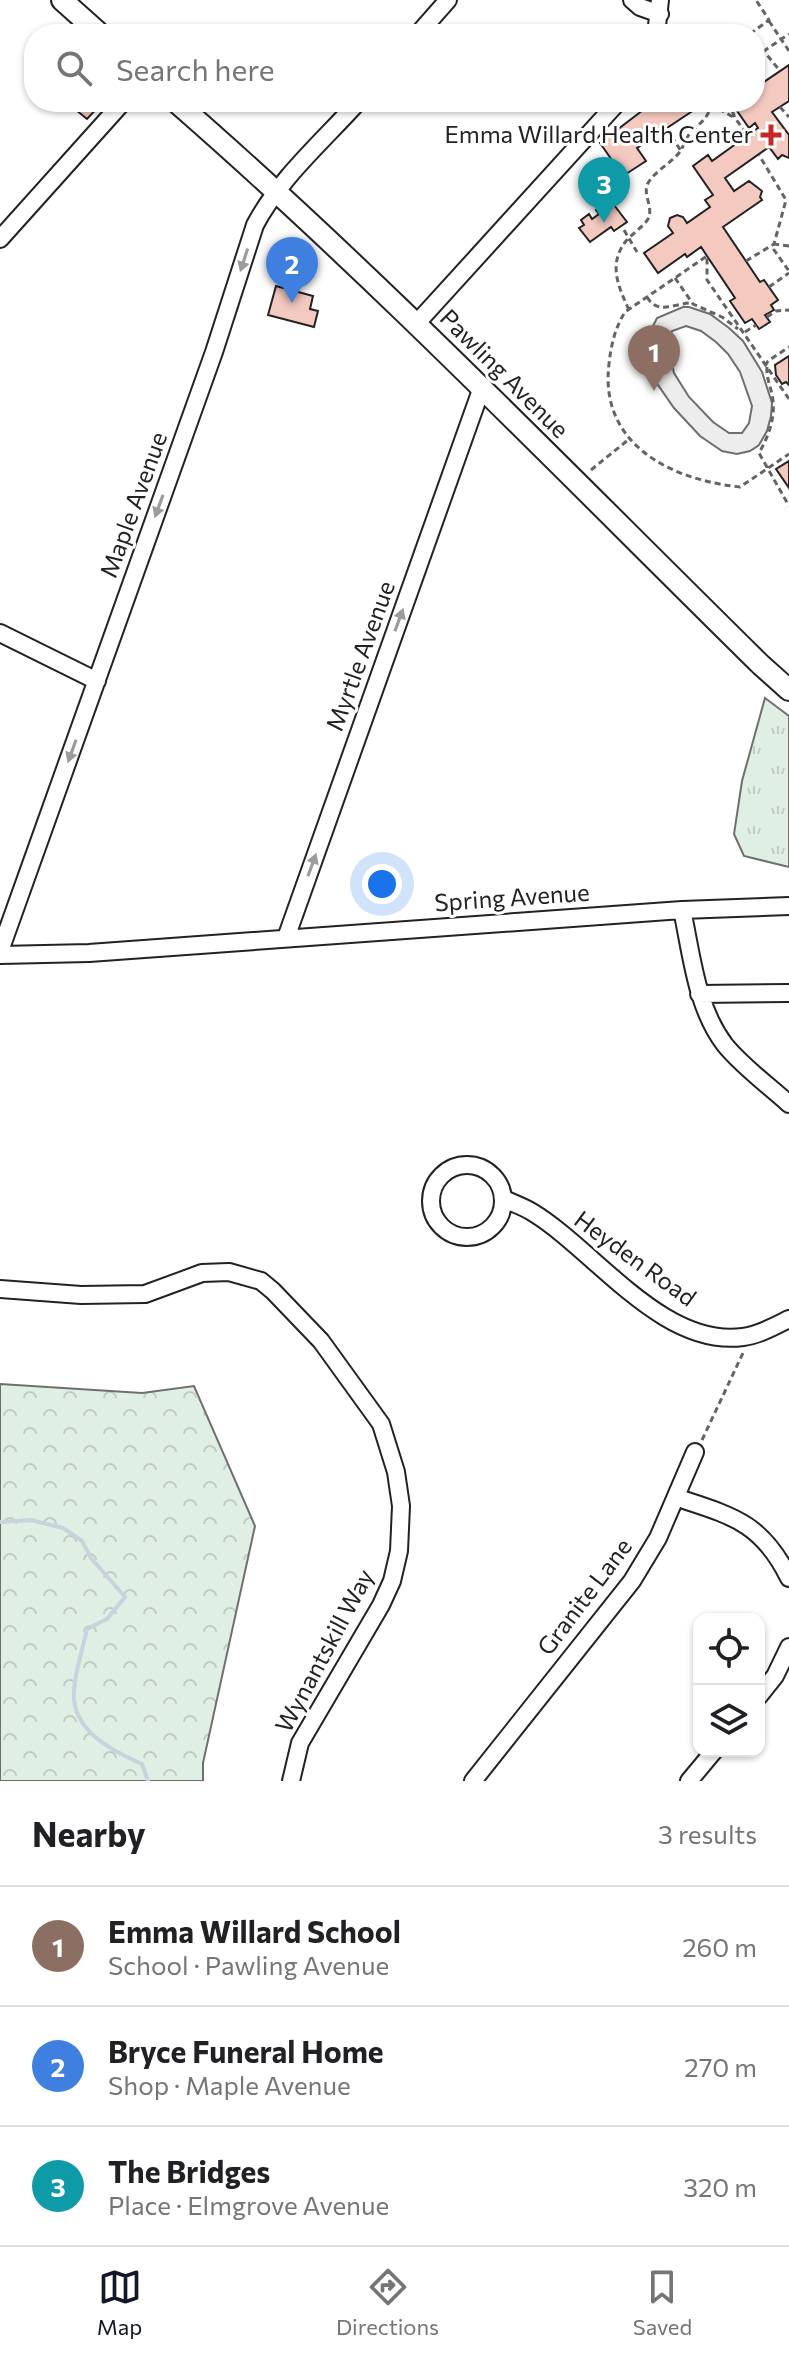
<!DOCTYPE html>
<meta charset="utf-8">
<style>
body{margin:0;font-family:Commissioner,sans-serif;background:#f6f6f6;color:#202124}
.controls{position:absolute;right:24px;bottom:24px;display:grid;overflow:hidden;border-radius:16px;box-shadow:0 2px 6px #0004}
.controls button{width:72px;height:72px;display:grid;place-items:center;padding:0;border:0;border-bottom:2px solid #e0e0e0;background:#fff;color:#202124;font:40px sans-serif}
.you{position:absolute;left:382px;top:884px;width:28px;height:28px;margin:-20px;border:6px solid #fff;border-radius:50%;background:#1a73e8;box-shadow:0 0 0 12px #1a73e833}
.badge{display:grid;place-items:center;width:52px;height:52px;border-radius:50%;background:#111827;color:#fff;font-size:26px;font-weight:700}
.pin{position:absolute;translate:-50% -66px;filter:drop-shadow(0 2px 4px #0008)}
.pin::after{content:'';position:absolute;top:42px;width:28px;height:24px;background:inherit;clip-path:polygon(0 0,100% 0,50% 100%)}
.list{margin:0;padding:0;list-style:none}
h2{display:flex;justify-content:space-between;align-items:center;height:104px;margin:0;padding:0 32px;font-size:34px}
h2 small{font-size:26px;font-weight:400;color:#757577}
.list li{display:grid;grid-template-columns:52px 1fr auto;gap:24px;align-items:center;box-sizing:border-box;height:120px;padding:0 32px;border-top:2px solid #e0e0e0}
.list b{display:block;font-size:30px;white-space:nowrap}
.list p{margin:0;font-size:26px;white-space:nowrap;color:#757577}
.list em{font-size:26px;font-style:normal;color:#757577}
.icon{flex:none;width:44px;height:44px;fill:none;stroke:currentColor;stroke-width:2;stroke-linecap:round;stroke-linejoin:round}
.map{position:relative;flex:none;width:789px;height:1781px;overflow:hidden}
.search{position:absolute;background:#fff;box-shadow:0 2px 6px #0004;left:24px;right:24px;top:24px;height:88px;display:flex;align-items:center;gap:20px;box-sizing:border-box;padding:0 28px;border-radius:32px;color:#757577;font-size:30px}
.sheet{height:464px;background:#fff}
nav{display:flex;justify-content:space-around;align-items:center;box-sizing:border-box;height:112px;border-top:2px solid #e0e0e0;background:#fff;font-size:22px;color:#757577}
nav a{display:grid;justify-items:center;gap:4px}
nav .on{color:#111827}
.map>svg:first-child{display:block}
</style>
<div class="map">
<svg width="789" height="1781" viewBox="0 0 789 1781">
<defs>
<pattern id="grass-tufts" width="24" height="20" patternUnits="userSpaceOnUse" patternTransform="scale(2)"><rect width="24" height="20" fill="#e0efe3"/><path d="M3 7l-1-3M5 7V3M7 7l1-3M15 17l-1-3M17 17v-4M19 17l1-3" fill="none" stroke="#c0cdc2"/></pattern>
<pattern id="park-crowns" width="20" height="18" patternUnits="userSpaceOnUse" patternTransform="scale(2)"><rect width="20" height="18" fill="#e0efe3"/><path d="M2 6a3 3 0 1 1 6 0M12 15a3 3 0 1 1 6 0" fill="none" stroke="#c0cdc2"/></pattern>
</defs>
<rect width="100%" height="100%" fill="#fff"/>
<path fill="url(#grass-tufts)" stroke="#6f6f6f" stroke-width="2" d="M765 698 789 716V867L744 856 734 834 742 781Z"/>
<path fill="url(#park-crowns)" stroke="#6f6f6f" stroke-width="2" d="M0 1384 142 1393 194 1386 255 1526 203 1763V1781H0Z"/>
<path fill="#ededed" stroke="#6f6f6f" stroke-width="2" fill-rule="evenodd" d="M683 307H689L710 314 729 328 743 341 762 372 772 403 771 416 767 431 759 445 750 451 737 454 722 451 700 436 674 408 656 382 648 336 657 318ZM686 326 701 331 716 342 728 354 740 372 752 406 749 423 742 433H729L713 422 689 397 674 373 667 340 672 331Z"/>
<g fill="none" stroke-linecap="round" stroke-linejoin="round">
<path stroke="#c7d3dd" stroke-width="4" d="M0 1522 31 1520 63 1528 82 1541 91 1558 125 1597 107 1619 87 1629C83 1649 75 1671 74 1691 71 1730 112 1751 142 1764L148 1781"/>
</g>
<path fill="#f3c9c0" stroke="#222" stroke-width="2" d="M789 65V101L772 112 789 135V158L782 155 778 159 769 147 725 178 734 191 749 181 762 191 760 197 762 200 723 227 760 282 764 280 778 300 771 305 774 310 765 315 770 322 759 329 752 319 745 323 730 301 735 298 701 247 687 257 685 254 658 273 644 253 673 233 668 226 670 218 677 215 683 217 687 223 710 207 705 200 713 195 693 166 708 155 712 161 758 128 755 123 749 128 735 108 740 104 738 102H755V88Z
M75 102H103L87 119 71 106Z
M641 102H651L653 105 657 102H706L637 148 646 161 623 176 600 143 643 110 639 103Z
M605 204 608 209 614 205 627 222 614 231 611 227 590 242 579 228 584 225 581 220 589 214 592 219 599 214 596 210Z
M276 286 313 296 310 309 318 311 314 327 268 315Z
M789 356V385L786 382 782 384 776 375 775 365Z
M789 461V488L776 469Z"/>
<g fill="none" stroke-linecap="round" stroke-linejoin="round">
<g stroke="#222" stroke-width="20">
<path id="minor" d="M632 0 640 7 660 14
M418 34 448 0
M656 34 660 0
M0 239 123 102
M416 324 618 102
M0 633 97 681
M682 910C692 956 696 1007 725 1045 743 1067 768 1085 789 1104
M286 938 481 390
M0 951 214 352 255 225C279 179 323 141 358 102
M0 955 89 953 682 910 789 906
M699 994 789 993
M431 1201a36 36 0 1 1 72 0a36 36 0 1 1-72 0Z
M504 1199C513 1203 524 1207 532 1212 595 1250 662 1348 743 1337 759 1335 775 1326 789 1319
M0 1289 81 1295 145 1294 202 1273 229 1272 261 1281 273 1291 321 1341 381 1424 396 1472 401 1506 399 1551 392 1581 381 1605 300 1743 291 1781
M678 1498C733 1516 762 1523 789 1578
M759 1696 775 1676 789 1647
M473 1781 632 1581 658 1538 695 1452
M689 1781 714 1751"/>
</g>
<g stroke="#222" stroke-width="24">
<path id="major" d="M62 0 100 34
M176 102C380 280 568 475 761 665L789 690"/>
</g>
<path stroke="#646464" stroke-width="3" stroke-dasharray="6 4" stroke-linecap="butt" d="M769 21 789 51
M682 34H683
M750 34 769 20 756 0
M755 40 780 71
M755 57 789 34
M729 102 735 118 748 136
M710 104 735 118
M780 107 789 117
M666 128 681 151
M624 230 637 252
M789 246 774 244V250L789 271
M746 261 774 244 786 200 759 155
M675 278 693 304 722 317 738 329
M769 287 789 273
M647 297C658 315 673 304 690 303
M629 310C618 286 608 264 626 241 633 233 643 227 648 219 654 206 642 195 648 183 655 171 671 163 679 153 683 148 684 142 688 136 696 124 711 120 710 102
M767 317 776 311 789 310
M745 332 756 325
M765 366 768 361 789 347
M767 367C766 379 772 389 773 401 775 420 768 437 759 453L789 506
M789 399 707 280V256L625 312C615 328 611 345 609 364 599 445 672 480 740 487L789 454
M591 470 628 440
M702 1440 743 1353"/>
<use href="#minor" stroke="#fff" stroke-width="16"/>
<use href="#major" stroke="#fff" stroke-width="20"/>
</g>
<defs><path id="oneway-solid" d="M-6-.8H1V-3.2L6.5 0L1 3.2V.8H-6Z" transform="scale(2)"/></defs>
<g fill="#9c9c9c">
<use href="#oneway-solid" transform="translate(244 260) rotate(108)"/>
<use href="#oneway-solid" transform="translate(159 506) rotate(110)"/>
<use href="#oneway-solid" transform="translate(399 620) rotate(-70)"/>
<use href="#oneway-solid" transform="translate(72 751) rotate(110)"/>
<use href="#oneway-solid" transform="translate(312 865) rotate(-70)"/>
</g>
<path fill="#c62828" stroke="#fff" stroke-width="3" d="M767 123h8v8h8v8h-8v8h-8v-8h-8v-8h8z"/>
<g text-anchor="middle" stroke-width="6" stroke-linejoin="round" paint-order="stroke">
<g font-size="24" fill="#222" stroke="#fff" text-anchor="end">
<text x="753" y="143">Emma Willard Health Center</text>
</g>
<g font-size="24" fill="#222" stroke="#fff">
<text transform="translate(504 374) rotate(45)" y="8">Pawling Avenue</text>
<text transform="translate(134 505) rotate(-70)" y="8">Maple Avenue</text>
<text transform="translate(361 656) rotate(-70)" y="8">Myrtle Avenue</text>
<text transform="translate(512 898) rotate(-4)" y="8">Spring Avenue</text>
<text transform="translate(635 1259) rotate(36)" y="8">Heyden Road</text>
<text transform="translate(585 1597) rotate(-53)" y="8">Granite Lane</text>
<text transform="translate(325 1651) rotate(-62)" y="8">Wynantskill Way</text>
</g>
</g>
</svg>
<div class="controls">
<button><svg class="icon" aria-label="locate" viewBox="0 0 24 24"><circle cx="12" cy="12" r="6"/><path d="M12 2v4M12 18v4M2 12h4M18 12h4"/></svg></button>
<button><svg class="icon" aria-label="layers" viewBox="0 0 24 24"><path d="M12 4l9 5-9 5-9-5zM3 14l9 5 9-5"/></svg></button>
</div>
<div class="you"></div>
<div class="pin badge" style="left:654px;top:391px;background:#8d6e63">1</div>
<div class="pin badge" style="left:292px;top:303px;background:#3f7fe0">2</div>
<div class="pin badge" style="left:604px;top:223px;background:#0f9aa8">3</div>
<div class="search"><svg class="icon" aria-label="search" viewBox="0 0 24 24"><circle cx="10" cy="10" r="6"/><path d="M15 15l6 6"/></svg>Search here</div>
</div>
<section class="sheet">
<h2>Nearby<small>3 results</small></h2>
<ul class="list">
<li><span class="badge" style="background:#8d6e63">1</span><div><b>Emma Willard School</b><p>School · Pawling Avenue</p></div><em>260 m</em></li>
<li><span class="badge" style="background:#3f7fe0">2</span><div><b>Bryce Funeral Home</b><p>Shop · Maple Avenue</p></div><em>270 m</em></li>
<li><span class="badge" style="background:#0f9aa8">3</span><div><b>The Bridges</b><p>Place · Elmgrove Avenue</p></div><em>320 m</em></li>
</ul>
</section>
<nav>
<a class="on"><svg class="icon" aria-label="map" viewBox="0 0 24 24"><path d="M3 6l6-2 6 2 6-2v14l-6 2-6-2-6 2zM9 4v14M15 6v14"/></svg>Map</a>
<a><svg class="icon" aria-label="directions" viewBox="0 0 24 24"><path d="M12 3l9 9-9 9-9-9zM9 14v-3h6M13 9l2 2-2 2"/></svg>Directions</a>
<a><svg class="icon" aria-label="saved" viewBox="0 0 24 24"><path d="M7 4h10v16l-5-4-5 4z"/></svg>Saved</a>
</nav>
